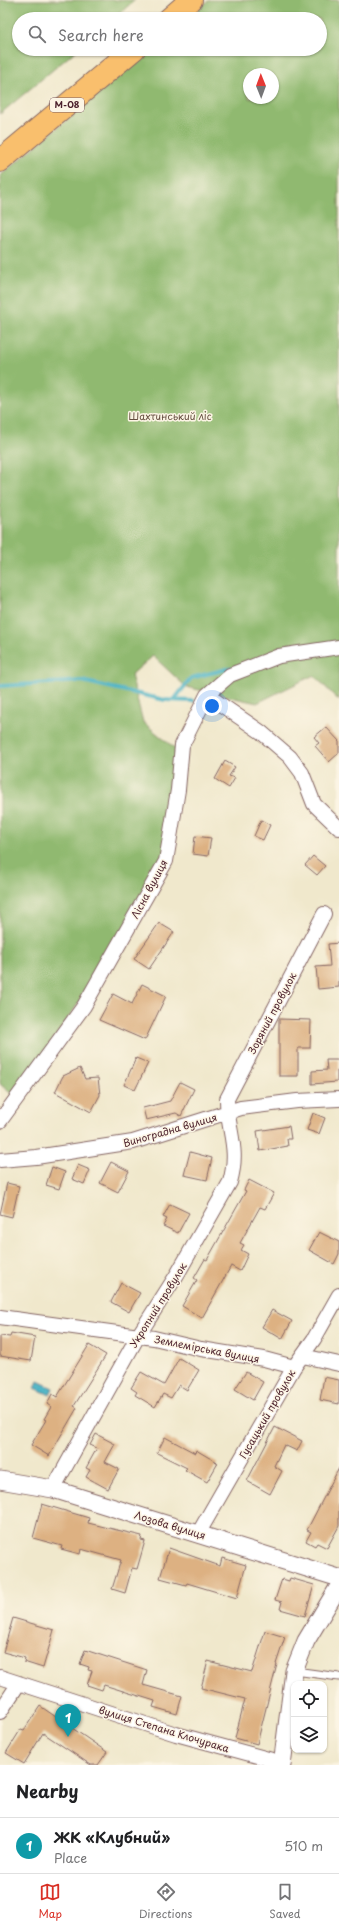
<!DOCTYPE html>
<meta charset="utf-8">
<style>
body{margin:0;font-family:"Playpen Sans",sans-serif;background:#f2f2f2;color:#202124}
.controls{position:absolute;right:12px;bottom:12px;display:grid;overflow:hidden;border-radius:8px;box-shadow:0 1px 3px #0004}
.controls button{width:36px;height:36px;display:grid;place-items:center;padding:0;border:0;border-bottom:1px solid #e0e0e0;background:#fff;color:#202124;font:20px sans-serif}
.compass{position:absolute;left:243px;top:68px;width:36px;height:36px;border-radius:50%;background:#fff;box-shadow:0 1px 3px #0004;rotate:359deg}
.you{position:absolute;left:212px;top:706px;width:14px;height:14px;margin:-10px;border:3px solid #fff;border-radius:50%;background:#1a73e8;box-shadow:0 0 0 6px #1a73e833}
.badge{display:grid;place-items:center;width:26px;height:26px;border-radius:50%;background:#d93025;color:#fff;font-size:13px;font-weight:700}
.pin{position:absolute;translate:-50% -33px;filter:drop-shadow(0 1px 2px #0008)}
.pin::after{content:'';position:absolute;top:21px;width:14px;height:12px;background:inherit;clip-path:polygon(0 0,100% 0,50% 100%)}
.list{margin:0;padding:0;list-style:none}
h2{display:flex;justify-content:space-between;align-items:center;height:52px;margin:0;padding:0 16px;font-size:17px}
h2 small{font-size:13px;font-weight:400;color:#757577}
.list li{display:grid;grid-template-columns:26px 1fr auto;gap:12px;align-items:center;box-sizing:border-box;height:56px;padding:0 16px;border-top:1px solid #e0e0e0}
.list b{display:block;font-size:15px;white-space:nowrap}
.list p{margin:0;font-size:13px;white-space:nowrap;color:#757577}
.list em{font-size:13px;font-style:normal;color:#757577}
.icon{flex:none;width:22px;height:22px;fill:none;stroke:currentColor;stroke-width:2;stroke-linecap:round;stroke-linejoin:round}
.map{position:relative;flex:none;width:339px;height:1765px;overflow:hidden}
.search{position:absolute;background:#fff;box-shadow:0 1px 3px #0004;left:12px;right:12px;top:12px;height:44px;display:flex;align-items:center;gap:10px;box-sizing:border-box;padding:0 14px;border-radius:22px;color:#757577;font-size:15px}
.sheet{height:108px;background:#fff}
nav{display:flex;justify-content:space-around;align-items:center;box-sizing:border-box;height:56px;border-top:1px solid #e0e0e0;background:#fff;font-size:11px;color:#757577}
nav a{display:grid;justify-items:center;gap:2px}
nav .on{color:#d93025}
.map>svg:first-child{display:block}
</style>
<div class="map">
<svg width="339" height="1765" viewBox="0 0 339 1765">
<rect width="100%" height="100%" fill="#fcf5e5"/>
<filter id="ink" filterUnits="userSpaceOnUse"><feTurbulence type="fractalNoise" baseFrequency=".025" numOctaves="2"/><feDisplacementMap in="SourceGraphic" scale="8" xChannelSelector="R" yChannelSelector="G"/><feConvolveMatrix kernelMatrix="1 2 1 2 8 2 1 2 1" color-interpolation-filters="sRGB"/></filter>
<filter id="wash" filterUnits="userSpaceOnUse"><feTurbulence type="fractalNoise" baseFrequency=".012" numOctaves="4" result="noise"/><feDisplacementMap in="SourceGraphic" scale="16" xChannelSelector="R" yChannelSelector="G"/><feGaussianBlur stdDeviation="0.9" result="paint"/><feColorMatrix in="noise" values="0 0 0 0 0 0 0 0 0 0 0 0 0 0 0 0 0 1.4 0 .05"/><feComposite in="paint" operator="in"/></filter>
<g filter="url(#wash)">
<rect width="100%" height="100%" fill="#f0e8cc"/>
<path fill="#90b96f" stroke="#6d6c4d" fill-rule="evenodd" d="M0 0H135L113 19H19V49H78L0 114Z
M209 0H339V701L314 675 257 703 186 687 153 656 131 675 143 722 178 751 172 834 146 903 15 1097 0 1084V176L151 49H320V19H186ZM249 74H273V98H249Z"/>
<path fill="#44b0c3" stroke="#476877" d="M38 1381 53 1388 50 1395 35 1388Z"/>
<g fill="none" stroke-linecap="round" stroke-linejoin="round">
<path stroke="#44b0c3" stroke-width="4" d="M0 686 82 681 165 700 193 701
M174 700 191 678 231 668"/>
</g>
<g id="blocks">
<path fill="#ddb182" d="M326 727 339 741V753L329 762 315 746 319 743 314 737Z
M225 761 235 767 229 776 235 778 229 788 215 779Z
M261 820 270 825 263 840 254 836Z
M195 836 211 838 208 856 193 854Z
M313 856 325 866 317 875 305 865Z
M159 923 174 932 149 969 134 959Z
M339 943V987L318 989 316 967 330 966 328 944Z
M142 984 166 996 145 1040 99 1020 113 994 132 1004Z
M279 1019 311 1020 310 1048H298V1076H279Z
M136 1058 148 1063 135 1090 124 1085Z
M326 1060H339V1071H337V1082L312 1084V1071L327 1070Z
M80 1068 85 1079 98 1078 100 1095 91 1112 55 1092 63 1076Z
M180 1082 194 1089 181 1116 176 1113 146 1120 143 1108 170 1101Z
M313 1113 325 1118 319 1134 307 1130Z
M289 1126 291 1139H287L288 1146 260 1151 257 1131Z
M190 1152 212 1158 207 1180 184 1175Z
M111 1162 129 1171 118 1192 100 1183Z
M78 1165 90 1170 84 1184 72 1179Z
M52 1167 65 1172 59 1189 46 1185Z
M249 1180 274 1193 265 1209 260 1207 240 1243 244 1245 241 1250 248 1254 240 1271 231 1266 202 1318 182 1306 197 1280 194 1278 205 1259 207 1260 246 1191 244 1190Z
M7 1183 19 1186 12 1217 0 1214Z
M170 1204 189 1213 178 1233 163 1226 167 1219 163 1217Z
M319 1232 339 1242V1254L334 1264 309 1250Z
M121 1283 140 1293 129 1312 111 1302Z
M272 1310 292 1321 282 1339 262 1327Z
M11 1333 35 1337 31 1361 0 1356V1336L10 1337Z
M89 1345 106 1355 74 1406 77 1408 49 1456 31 1445 46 1420 44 1419 51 1407 47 1404 52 1394 57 1397Z
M179 1358 199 1370 187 1390 179 1385 171 1398 163 1394 155 1407 135 1395 137 1392 131 1388 141 1372 164 1385Z
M246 1372 263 1382 253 1400 235 1389Z
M324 1377 339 1380V1404L320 1400Z
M275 1427 302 1441 297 1451 284 1445 274 1466 282 1471 270 1494 247 1481Z
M96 1434 115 1444 105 1462 119 1469 108 1489 86 1477 90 1470 86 1468 97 1448 90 1445Z
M165 1437 195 1453 196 1450 218 1463 207 1482 185 1470 187 1468 157 1453Z
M339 1468V1526L327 1548 317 1543 315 1546 306 1541 311 1532 307 1530Z
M42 1504 89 1518 88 1523 142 1536 141 1540 145 1541 137 1569 132 1568 125 1593 112 1589 121 1560 81 1549 80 1554 61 1549 62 1546 33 1538Z
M169 1548 220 1566 222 1558 246 1565 237 1598 187 1583 186 1585 160 1578Z
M290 1578 314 1585 305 1616 280 1609 282 1602 275 1600 282 1579 289 1581Z
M13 1618 54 1630 43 1668 24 1662 25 1658 3 1652Z
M265 1631 285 1637 276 1664H277L257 1744 235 1738 245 1699 201 1688 208 1661 252 1672Z
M85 1650 147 1670 143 1685 182 1696 177 1714 153 1707 155 1701 104 1685 102 1690 87 1685 92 1671 88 1670 89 1667 80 1664Z
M40 1706 107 1752 98 1765H91L43 1733 24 1764 6 1753 21 1729 24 1730Z"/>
</g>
</g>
<g filter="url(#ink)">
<use href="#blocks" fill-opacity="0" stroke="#846563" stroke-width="1"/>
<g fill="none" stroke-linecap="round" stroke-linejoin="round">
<g stroke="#846563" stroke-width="9">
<path id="service" d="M295 1671 339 1677"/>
</g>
<g stroke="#846563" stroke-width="16">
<path id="minor" d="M207 695 261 732 290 757 302 773 314 804 339 828
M0 1121 84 1006 166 861 178 790 182 745 207 695 230 675 279 656 339 647
M0 1160 36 1157 133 1142 241 1108 297 1101 339 1099
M0 1317 154 1338 201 1349 264 1359 294 1367
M303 1356 339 1364
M53 1489 138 1336 178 1273 230 1182C240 1147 227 1131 227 1099L324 914
M198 1534 294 1367 314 1339 339 1295
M0 1677 176 1734 283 1763
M0 1712 19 1683"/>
</g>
<g stroke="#846563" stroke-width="19">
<path id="tertiary" d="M0 1480 53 1489 339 1578
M282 1765 294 1671 306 1641 339 1586"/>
</g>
<g stroke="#846563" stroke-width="24">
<path id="trunk" d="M169 19 191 0
M0 161 134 49"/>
</g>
<use href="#service" stroke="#fff" stroke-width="7"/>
<use href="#minor" stroke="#fff" stroke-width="14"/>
<use href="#tertiary" stroke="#fff" stroke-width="17"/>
<use href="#trunk" stroke="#f9bf6d" stroke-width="22"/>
</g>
</g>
<g text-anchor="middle" stroke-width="3" stroke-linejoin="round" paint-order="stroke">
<rect fill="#fcf5e5" stroke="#7f5f63" stroke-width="1" x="50" y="98" width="34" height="14" rx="3"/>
<g font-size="9" font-weight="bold" fill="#4a1f2b">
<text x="67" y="108">М-08</text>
</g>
<g font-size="10" fill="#654e40" stroke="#fcf5e5">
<text x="170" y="420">Шахтинський ліс</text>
</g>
<g font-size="10" fill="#4a1f2b" stroke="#fcf5e5">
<text transform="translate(149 889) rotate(-62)" y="4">Лісна вулиця</text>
<text transform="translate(272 1013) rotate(-62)" y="4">Зоряний провулок</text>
<text transform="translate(170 1130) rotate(-16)" y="4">Виноградна вулиця</text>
<text transform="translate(158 1305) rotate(-58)" y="4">Укропний провулок</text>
<text transform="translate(207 1349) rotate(11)" y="4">Землемірська вулиця</text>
<text transform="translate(267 1414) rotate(-60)" y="4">Гусацький провулок</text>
<text transform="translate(170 1525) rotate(17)" y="4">Лозова вулиця</text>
<text transform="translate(164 1729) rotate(17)" y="4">вулиця Степана Клочурака</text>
</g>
</g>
</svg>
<div class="controls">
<button><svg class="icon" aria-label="locate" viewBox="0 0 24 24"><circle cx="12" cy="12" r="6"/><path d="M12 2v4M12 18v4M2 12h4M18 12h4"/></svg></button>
<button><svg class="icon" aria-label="layers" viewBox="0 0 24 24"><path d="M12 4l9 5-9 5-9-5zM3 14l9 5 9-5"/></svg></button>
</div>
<svg class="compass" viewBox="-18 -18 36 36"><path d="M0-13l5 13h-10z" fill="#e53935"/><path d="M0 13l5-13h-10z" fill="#757577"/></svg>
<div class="you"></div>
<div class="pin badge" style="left:68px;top:1737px;background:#0f9aa8">1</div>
<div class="search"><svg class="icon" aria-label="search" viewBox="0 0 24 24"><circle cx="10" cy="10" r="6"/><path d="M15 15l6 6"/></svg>Search here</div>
</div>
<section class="sheet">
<h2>Nearby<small></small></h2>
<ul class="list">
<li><span class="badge" style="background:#0f9aa8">1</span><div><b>ЖК «Клубний»</b><p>Place</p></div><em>510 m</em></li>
</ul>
</section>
<nav>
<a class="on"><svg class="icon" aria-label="map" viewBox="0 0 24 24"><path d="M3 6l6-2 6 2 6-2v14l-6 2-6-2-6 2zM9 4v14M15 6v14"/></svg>Map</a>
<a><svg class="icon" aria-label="directions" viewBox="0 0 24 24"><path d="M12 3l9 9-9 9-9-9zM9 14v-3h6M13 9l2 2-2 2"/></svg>Directions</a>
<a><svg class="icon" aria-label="saved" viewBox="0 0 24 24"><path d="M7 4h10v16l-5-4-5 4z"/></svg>Saved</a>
</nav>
